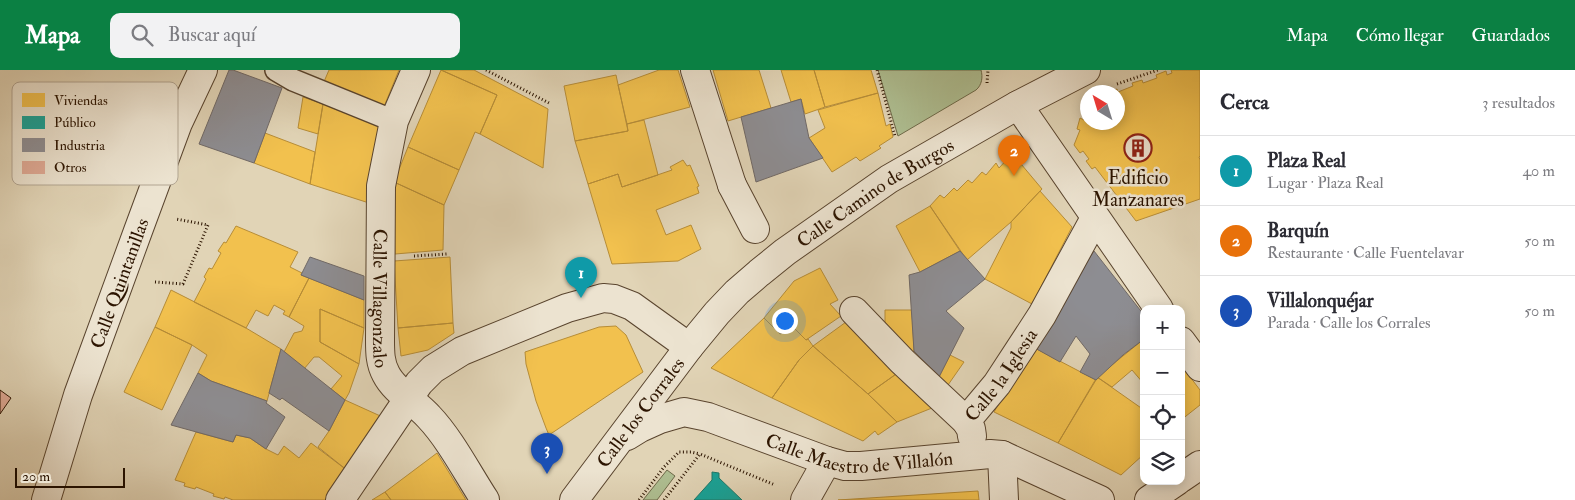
<!DOCTYPE html>
<html lang="es">
<meta charset="utf-8">
<style>
body{margin:0;font-family:"IM FELL Double Pica",serif;background:#f2f2f3;color:#2b2b33}
.controls{position:absolute;right:15px;bottom:15px;display:grid;overflow:hidden;border-radius:10px;box-shadow:0 2px 12px #0003}
.controls button{width:45px;height:45px;display:grid;place-items:center;padding:0;border:0;border-bottom:1px solid #e1e1e2;background:#fff;color:#2b2b33;font:25px sans-serif}
.compass{position:absolute;left:1080px;top:15px;width:45px;height:45px;border-radius:50%;background:#fff;box-shadow:0 2px 12px #0003;rotate:322deg}
.scale{position:absolute;left:15px;bottom:12px;width:110px;box-sizing:border-box;padding-left:5px;border:2px solid #2c1400;border-top:0;font-size:14px;line-height:18px;white-space:nowrap;color:#2c1400;-webkit-text-stroke:4px #ece3d0;paint-order:stroke}
.you{position:absolute;left:784px;top:250px;width:18px;height:18px;margin:-12px;border:4px solid #fff;border-radius:50%;background:#1a73e8;box-shadow:0 0 0 8px #1a73e833}
.badge{display:grid;place-items:center;width:32px;height:32px;border-radius:50%;background:#0b8043;color:#fff;font-size:16px;font-weight:700}
.pin{position:absolute;translate:-50% -41px;filter:drop-shadow(0 1px 2px #0008)}
.pin::after{content:'';position:absolute;top:26px;width:18px;height:15px;background:inherit;clip-path:polygon(0 0,100% 0,50% 100%)}
.list{margin:0;padding:0;list-style:none}
h2{display:flex;justify-content:space-between;align-items:center;height:65px;margin:0;padding:0 20px;font-size:21px}
h2 small{font-size:16px;font-weight:400;color:#7c7c81}
.list li{display:grid;grid-template-columns:32px 1fr auto;gap:15px;align-items:center;box-sizing:border-box;height:70px;padding:0 20px;border-top:1px solid #e1e1e2}
.list b{display:block;font-size:19px;white-space:nowrap}
.list p{margin:0;font-size:16px;white-space:nowrap;color:#7c7c81}
.list em{font-size:16px;font-style:normal;color:#7c7c81}
.icon{flex:none;width:28px;height:28px;fill:none;stroke:currentColor;stroke-width:2;stroke-linecap:round;stroke-linejoin:round}
.map{position:relative;flex:none;width:1200px;height:430px;overflow:hidden}
header{display:flex;align-items:center;gap:30px;box-sizing:border-box;height:70px;padding:0 25px;background:#0b8043;color:#fff}
header strong{font-size:24px}
nav{display:flex;gap:28px;margin-inline-start:auto;font-size:18px}
.search{width:350px;height:45px;background:#f2f2f3;display:flex;align-items:center;gap:12px;box-sizing:border-box;padding:0 18px;border-radius:10px;color:#7c7c81;font-size:19px}
main{display:flex}
aside{flex:1;background:#fff}
.map>svg:first-child{display:block}
</style>
<header>
<strong>Mapa</strong>
<div class="search"><svg class="icon" aria-label="search" viewBox="0 0 24 24"><circle cx="10" cy="10" r="6"/><path d="M15 15l6 6"/></svg>Buscar aquí</div>
<nav><a>Mapa</a><a>Cómo llegar</a><a>Guardados</a></nav>
</header>
<main>
<div class="map">
<svg width="1200" height="430" viewBox="0 0 1200 430">
<rect width="100%" height="100%" fill="#e1d4b6"/>
<filter id="stains"><feTurbulence type="fractalNoise" baseFrequency=".004" numOctaves="4"/><feColorMatrix values="0 0 0 0 .2 0 0 0 0 .09 0 0 0 0 .02 0 0 0 .5 -.17"/></filter>
<radialGradient id="worn" r=".72"><stop offset=".6" stop-color="#630" stop-opacity="0"/><stop offset="1" stop-color="#630" stop-opacity=".3"/></radialGradient>
<path fill="#aebe91" stroke="#6d6948" d="M878 0H981C983 7 982 15 976 20L898 66Z
M667 400 675 406 657 430H643Z"/>
<path fill="#f2c14e" stroke="#b78d37" d="M329 0H399L383 39 323 14Z
M441 0 497 25 480 64 475 62 459 100 408 77Z
M441 0H474L548 39 543 98 480 64 497 25Z
M659 0H678L690 37 627 54 618 15Z
M713 0H759L771 38 728 51Z
M781 0H814L825 37 805 44 801 29 791 32Z
M814 0H871L878 23 825 37Z
M1171 0H1200V86L1199 87 1200 90V129L1136 151 1095 97 1092 99 1086 91 1089 89 1083 81 1080 83 1074 75 1080 60 1077 59 1080 48 1084 50 1088 38V52H1118V22H1107L1117 19 1118 22 1133 16 1132 13 1142 10 1143 13 1157 8 1156 5 1166 1 1167 5 1172 3Z
M616 5 628 61 575 71 564 16Z
M878 23 886 56 890 54 893 67 879 76 881 78 860 91 856 87 832 102 809 68 825 58 818 40Z
M303 27 323 34 318 64 298 58Z
M323 34 380 57 369 133 310 114Z
M644 50 658 105 622 117 618 104 588 114 575 71 628 61 627 54Z
M265 63 315 82 310 114 254 93Z
M408 77 459 100 444 135 394 112Z
M1010 86 1013 90 1016 88 1042 119 1011 152 967 190 930 136 940 125 944 128 954 118 957 121 968 110 972 113 982 102 986 105 996 93 999 98Z
M683 90 687 96 690 95 699 116 697 117 699 123 656 140 666 165 691 155 701 179 678 191 612 194 588 114 618 104 622 117 672 100 670 97Z
M394 112 444 135 443 180 395 184Z
M1040 121 1072 157 1032 234 985 209 1011 158V152Z
M930 136 960 181 920 202 896 156Z
M236 156 298 182 290 197 302 203 301 205 309 208 289 247 283 244 285 241 274 235 268 246 256 240 246 258 194 232 206 209 204 207 209 198 212 199 221 183 218 181 224 172 226 173Z
M450 187 453 253 398 258 394 191Z
M820 198 838 230 830 234 841 246 806 270 792 256 780 264 764 248 794 211Z
M309 208 364 230V258L320 239V272L359 294 349 323 345 330 331 319 342 306 319 287H314L304 299 284 282 294 263 302 261 304 256 289 247Z
M171 220 246 258 281 279 267 331 211 311 198 303 207 285 192 275 155 257Z
M320 239 364 258 359 294 320 272Z
M885 240H912L914 281 907 285 885 257Z
M764 248 780 264 792 256 806 270 808 269 813 276 799 290 772 328 711 298Z
M846 252 899 302 868 324 813 276Z
M453 253 454 263 428 280 401 286 398 258Z
M616 256 626 265 643 302 549 365 546 358 536 331 526 294 525 282 599 257Z
M155 257 192 275 162 340 124 322Z
M1144 269V314L1132 300 1112 317 1097 307Z
M813 276 868 324 897 352 878 365 875 361 863 371 772 328 799 290Z
M1033 277 1096 310 1058 373 994 342Z
M950 285 964 292 948 315 939 307Z
M1181 295 1200 320V335L1181 350Z
M899 302 937 336 897 352 868 324Z
M1097 307 1144 340V384L1121 405 1058 373Z
M345 330 387 349 348 401 318 377 329 361Z
M196 362 233 372 236 365 250 368 266 379 278 385 284 376 299 388 311 373 348 401 333 430H233L225 427 224 429 213 426 214 424 196 417 195 419 184 416 185 413 175 410Z
M437 383 466 430H391L385 422Z
M978 421 979 430H838Z
M385 422 391 430H372Z"/>
<path fill="#17a398" stroke="#1d786a" d="M712 402 719 403V408L742 430H694L712 410Z"/>
<path fill="#8d8d92" stroke="#706966" d="M229 0H233L282 18 254 93 199 74Z
M801 29 809 68 823 88 756 112 741 47Z
M960 181 985 209 946 241 964 258 939 307 914 281 909 205 920 202Z
M1094 181 1144 245V269L1123 285 1096 310 1080 302 1090 284 1076 266 1060 292 1033 277Z
M310 187 364 206V230L301 205Z
M281 279 345 330 329 361 282 328 280 330 269 323Z
M198 303 211 311 267 331 266 333 285 347 266 379 250 368 236 365 233 372 171 355Z"/>
<path fill="#e0aa96" stroke="#2c1400" d="M0 320 11 328 0 344Z"/>
<g fill="none" stroke-linecap="round" stroke-linejoin="round">
<g stroke="#59442e" stroke-width="24">
<path id="service" d="M276 0 293 10 394 51"/>
</g>
<g stroke="#59442e" stroke-width="30">
<path id="pedestrian" d="M732 115 755 159"/>
</g>
<g stroke="#59442e" stroke-width="30">
<g id="minor">
<path id="s1" d="M416 0 394 51 381 116 380 270C380 282 380 293 386 304 395 322 416 332 429 347 450 369 468 404 485 430"/>
<path d="M695 0 732 115"/>
<path d="M1018 35 1159 239"/>
<path d="M854 241 902 291 966 351 971 359 972 366"/>
<path d="M1181 271 1200 297"/>
<path id="s2" d="M966 351 997 314 1042 245 1095 148"/>
<path id="s3" d="M627 366 640 358 660 349 684 342 708 347 827 391 845 396H861L990 384 1002 385 1100 430"/>
<path d="M1002 385 1004 430"/>
<path d="M1181 408 1200 395"/>
<path id="s4" d="M46 430 78 325 138 161 178 53 203 0"/>
<path d="M340 430 419 313 433 299 462 281 567 238 603 228 614 229 632 236 689 277"/>
<path id="s5" d="M574 430 689 277 717 243 737 222 759 203 785 182 889 109 1018 35 1086 0"/>
<path d="M805 430 827 391"/>
<path d="M1149 430 1177 411"/>
</g>
</g>
<path stroke="#2c1400" stroke-width="3" stroke-dasharray="1 2.5" stroke-linecap="butt" d="M486 0 549 33
M877 0 895 66
M987 13 988 0
M1117 14 1158 0
M414 186 447 184
M155 212 183 214 208 155 176 149
M639 430 664 397 679 382H691L700 384
M664 430 700 384 775 415"/>
<use href="#service" stroke="#ece3d0" stroke-width="21"/>
<use href="#pedestrian" stroke="#ece3d0" stroke-width="28"/>
<use href="#minor" stroke="#ece3d0" stroke-width="28"/>
</g>
<defs>
<g id="building-ring" transform="scale(1.4375)"><circle r="9.5" fill="#ece3d0" stroke="#8f2418" stroke-width="1.5"/><path d="M-4-6H4V6H1V3H-1V6H-4ZM-2.5-4.3h1.7v1.8h-1.7ZM.8-4.3h1.7v1.8H.8ZM-2.5-1h1.7V.8h-1.7ZM.8-1h1.7V.8H.8Z" fill="#8f2418"/></g>
</defs>
<g fill-rule="evenodd">
<use href="#building-ring" x="1138" y="78"/>
</g>
<g text-anchor="middle" stroke-width="5" stroke-linejoin="round" paint-order="stroke">
<g font-size="19" fill="#2c1400" stroke="#ece3d0">
<text x="1138" y="114">Edificio<tspan x="1138" dy="22">Manzanares</tspan></text>
</g>
<g font-size="19" fill="#2c1400" stroke="#ece3d0">
<text dy="7" stroke="none"><textPath href="#s5" startOffset="435">Calle Camino de Burgos</textPath></text>
<text dy="7" stroke="none"><textPath href="#s4" startOffset="229">Calle Quintanillas</textPath></text>
<text dy="7" stroke="none"><textPath href="#s1" startOffset="234">Calle Villagonzalo</textPath></text>
<text dy="7" stroke="none"><textPath href="#s2" startOffset="58">Calle la Iglesia</textPath></text>
<text dy="7" stroke="none"><textPath href="#s5" startOffset="110">Calle los Corrales</textPath></text>
<text dy="7" stroke="none"><textPath href="#s3" startOffset="245">Calle Maestro de Villalón</textPath></text>
</g>
</g>
<rect x="12" y="12" width="166" height="103" rx="8" fill="#ece3d0" stroke="#b2a592" stroke-width="1"/>
<rect x="22" y="23" width="23" height="14" fill="#f2c14e"/>
<rect x="22" y="46" width="23" height="13" fill="#17a398"/>
<rect x="22" y="68" width="23" height="14" fill="#8d8d92"/>
<rect x="22" y="91" width="23" height="13" fill="#e0aa96"/>
<g font-size="14" fill="#2c1400">
<text x="54" y="35">Viviendas</text>
<text x="54" y="57">Público</text>
<text x="54" y="80">Industria</text>
<text x="54" y="102">Otros</text>
</g>
<rect width="100%" height="100%" filter="url(#stains)"/>
<rect width="100%" height="100%" fill="url(#worn)"/>
</svg>
<div class="controls">
<button>+</button>
<button>−</button>
<button><svg class="icon" aria-label="locate" viewBox="0 0 24 24"><circle cx="12" cy="12" r="6"/><path d="M12 2v4M12 18v4M2 12h4M18 12h4"/></svg></button>
<button><svg class="icon" aria-label="layers" viewBox="0 0 24 24"><path d="M12 4l9 5-9 5-9-5zM3 14l9 5 9-5"/></svg></button>
</div>
<svg class="compass" viewBox="-18 -18 36 36"><path d="M0-13l5 13h-10z" fill="#e53935"/><path d="M0 13l5-13h-10z" fill="#7c7c81"/></svg>
<div class="scale">20 m</div>
<div class="you"></div>
<div class="pin badge" style="left:581px;top:228px;background:#0f9aa8">1</div>
<div class="pin badge" style="left:1014px;top:106px;background:#e8710a">2</div>
<div class="pin badge" style="left:547px;top:404px;background:#1a4fb4">3</div>
</div>
<aside>
<h2>Cerca<small>3 resultados</small></h2>
<ul class="list">
<li><span class="badge" style="background:#0f9aa8">1</span><div><b>Plaza Real</b><p>Lugar · Plaza Real</p></div><em>40 m</em></li>
<li><span class="badge" style="background:#e8710a">2</span><div><b>Barquín</b><p>Restaurante · Calle Fuentelavar</p></div><em>50 m</em></li>
<li><span class="badge" style="background:#1a4fb4">3</span><div><b>Villalonquéjar</b><p>Parada · Calle los Corrales</p></div><em>50 m</em></li>
</ul>
</aside>
</main>
